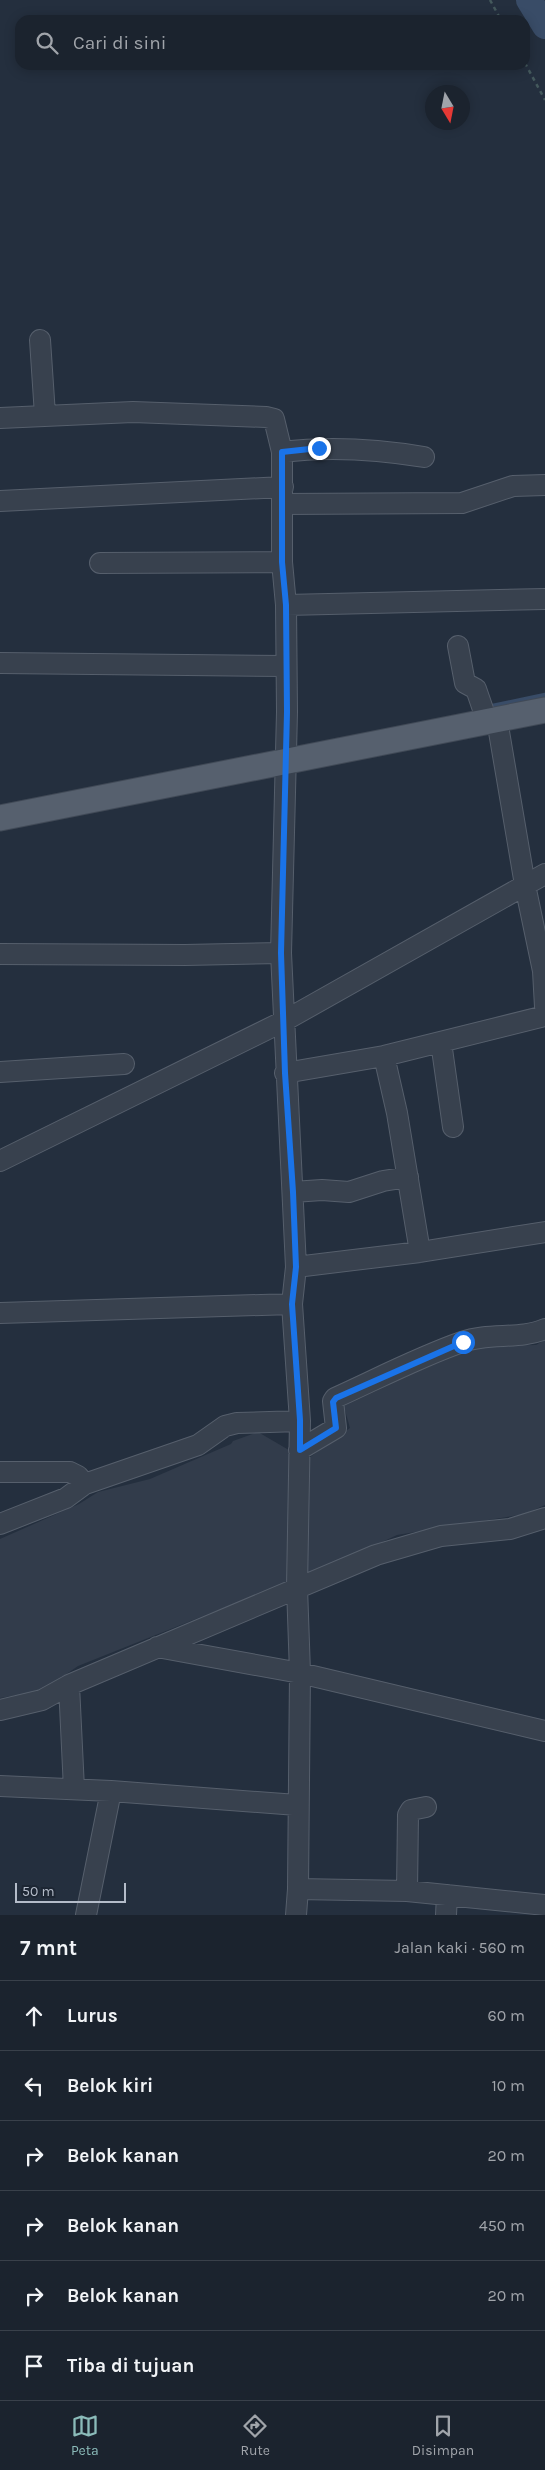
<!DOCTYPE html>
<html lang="id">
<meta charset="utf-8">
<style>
body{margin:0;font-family:Karla,sans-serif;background:#242b36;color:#f1f3f6}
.compass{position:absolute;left:425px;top:85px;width:45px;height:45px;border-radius:50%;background:#1b232e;box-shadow:0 2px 12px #0003;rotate:170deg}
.scale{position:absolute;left:15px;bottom:12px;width:111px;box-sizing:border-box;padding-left:5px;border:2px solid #b4bcc9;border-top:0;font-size:14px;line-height:18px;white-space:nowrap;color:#b4bcc9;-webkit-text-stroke:4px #1d2633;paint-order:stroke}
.stop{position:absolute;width:15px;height:15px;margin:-11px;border:4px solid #1a73e8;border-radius:50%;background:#fff}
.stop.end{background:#1a73e8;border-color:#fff;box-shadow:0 1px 5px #0008}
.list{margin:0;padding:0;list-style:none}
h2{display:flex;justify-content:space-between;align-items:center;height:65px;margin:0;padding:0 20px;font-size:21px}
h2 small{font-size:16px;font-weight:400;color:#a0a4aa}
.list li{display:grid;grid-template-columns:32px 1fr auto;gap:15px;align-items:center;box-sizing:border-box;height:70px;padding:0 20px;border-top:1px solid #39404a}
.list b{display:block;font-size:19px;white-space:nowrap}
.list em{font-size:16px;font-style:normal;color:#a0a4aa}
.icon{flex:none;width:28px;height:28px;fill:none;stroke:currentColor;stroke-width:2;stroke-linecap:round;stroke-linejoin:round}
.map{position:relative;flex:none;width:545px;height:1915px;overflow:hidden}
.search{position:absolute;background:#1b232e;box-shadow:0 2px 12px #0003;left:15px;right:15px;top:15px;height:55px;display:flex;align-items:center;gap:12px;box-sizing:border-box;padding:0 18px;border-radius:15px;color:#a0a4aa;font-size:19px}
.sheet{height:485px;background:#1b232e}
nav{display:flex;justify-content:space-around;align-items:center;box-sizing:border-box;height:70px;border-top:1px solid #39404a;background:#1b232e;font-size:14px;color:#a0a4aa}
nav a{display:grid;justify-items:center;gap:2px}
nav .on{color:#8bbbb9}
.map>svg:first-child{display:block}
</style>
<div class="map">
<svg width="545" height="1915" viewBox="0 0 545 1915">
<rect width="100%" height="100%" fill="#242f3e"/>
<path fill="#323c4b" d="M545 1340V1505L525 1514 397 1535 346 1559 78 1666 42 1691 0 1698V1539L79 1504 98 1492 150 1479 231 1444 233 1441 258 1432 306 1460 350 1428 343 1403 347 1400 480 1346 536 1345Z"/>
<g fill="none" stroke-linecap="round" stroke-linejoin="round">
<path stroke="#394c67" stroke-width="4.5" d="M488 707 545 695"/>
<path stroke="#394c67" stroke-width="26" d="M529 0 545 26"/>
<g stroke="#565f6c" stroke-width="22">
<path id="minor" d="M40 340 45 415
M0 418 133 412 266 417 274 419 282 452V562L286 605 287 712 281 953 296 1267 292 1304 300 1421 297 1587 300 1673 298 1889 296 1915
M282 452C331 446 376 449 424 457
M0 501 283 487
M282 504 462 503 513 486 545 485
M100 563 282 562
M286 605 545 599
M458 646 465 683 476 689 487 721
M0 663 286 666
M497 720 525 885 543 971 545 1007
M0 954 185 955 281 953
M441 1042 453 1127
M384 1056 397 1113 420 1252
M0 1072 124 1064
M285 1073 384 1056 545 1016
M0 1161 284 1021 545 874
M293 1192 322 1190 349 1192 383 1181 408 1177
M296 1267 420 1252 545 1232
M0 1313 292 1304
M299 1450 336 1428 333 1401 335 1398C377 1379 419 1357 462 1342 489 1332 520 1340 545 1329
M0 1472H70L78 1476 85 1484
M0 1524 66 1498 85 1484 198 1445 225 1426 237 1423 300 1421
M157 1647 300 1673 545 1731
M69 1685 74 1789
M0 1710 42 1700 69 1685 376 1555 441 1536 510 1529 545 1518
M0 1786 111 1791 297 1805
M298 1889 407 1891 545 1905
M407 1891 408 1815 411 1810 426 1807
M86 1915 111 1791
M446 1915 447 1895"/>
</g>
<g stroke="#414a57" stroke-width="27">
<path id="major" d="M0 818 545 710"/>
</g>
<path stroke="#44595c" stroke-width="2.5" stroke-dasharray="4 4" stroke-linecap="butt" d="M490 0 501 20
M525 63 545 100"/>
<use href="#minor" stroke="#38414e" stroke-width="20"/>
<use href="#major" stroke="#56606e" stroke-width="25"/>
</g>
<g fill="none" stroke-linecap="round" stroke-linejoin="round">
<path stroke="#1a73e8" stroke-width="6" d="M319 448 282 452V562L286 605 287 712 281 953 285 1073 293 1192 296 1267 292 1304 300 1420V1450L336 1428 333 1402 336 1398 463 1342"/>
</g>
</svg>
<svg class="compass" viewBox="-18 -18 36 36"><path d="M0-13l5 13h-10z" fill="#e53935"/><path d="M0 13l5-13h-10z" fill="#a0a4aa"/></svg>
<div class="scale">50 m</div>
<div class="stop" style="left:463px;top:1342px"></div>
<div class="stop end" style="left:319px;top:448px"></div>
<div class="search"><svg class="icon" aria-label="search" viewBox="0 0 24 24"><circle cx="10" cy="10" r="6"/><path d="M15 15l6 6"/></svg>Cari di sini</div>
</div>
<section class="sheet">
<h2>7 mnt<small>Jalan kaki · 560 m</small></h2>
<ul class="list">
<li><svg class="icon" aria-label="ahead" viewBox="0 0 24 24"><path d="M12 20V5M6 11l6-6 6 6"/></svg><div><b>Lurus</b></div><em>60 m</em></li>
<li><svg class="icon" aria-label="left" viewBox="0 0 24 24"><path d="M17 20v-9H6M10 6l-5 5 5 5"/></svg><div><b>Belok kiri</b></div><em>10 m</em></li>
<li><svg class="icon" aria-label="right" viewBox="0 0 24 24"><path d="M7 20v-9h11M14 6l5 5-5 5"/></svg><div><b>Belok kanan</b></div><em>20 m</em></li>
<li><svg class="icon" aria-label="right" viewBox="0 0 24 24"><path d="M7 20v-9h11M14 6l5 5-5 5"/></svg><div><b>Belok kanan</b></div><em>450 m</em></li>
<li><svg class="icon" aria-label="right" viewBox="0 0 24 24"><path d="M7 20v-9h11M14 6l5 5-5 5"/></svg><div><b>Belok kanan</b></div><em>20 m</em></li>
<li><svg class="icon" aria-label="arrive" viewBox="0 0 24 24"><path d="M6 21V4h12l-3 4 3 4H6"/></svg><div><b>Tiba di tujuan</b></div></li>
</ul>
</section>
<nav>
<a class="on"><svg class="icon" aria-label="map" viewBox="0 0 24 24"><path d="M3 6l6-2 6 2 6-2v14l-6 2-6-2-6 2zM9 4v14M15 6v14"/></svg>Peta</a>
<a><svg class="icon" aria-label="directions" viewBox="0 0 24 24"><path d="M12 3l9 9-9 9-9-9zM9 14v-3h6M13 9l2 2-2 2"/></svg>Rute</a>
<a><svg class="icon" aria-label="saved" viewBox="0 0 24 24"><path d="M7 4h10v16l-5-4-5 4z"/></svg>Disimpan</a>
</nav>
